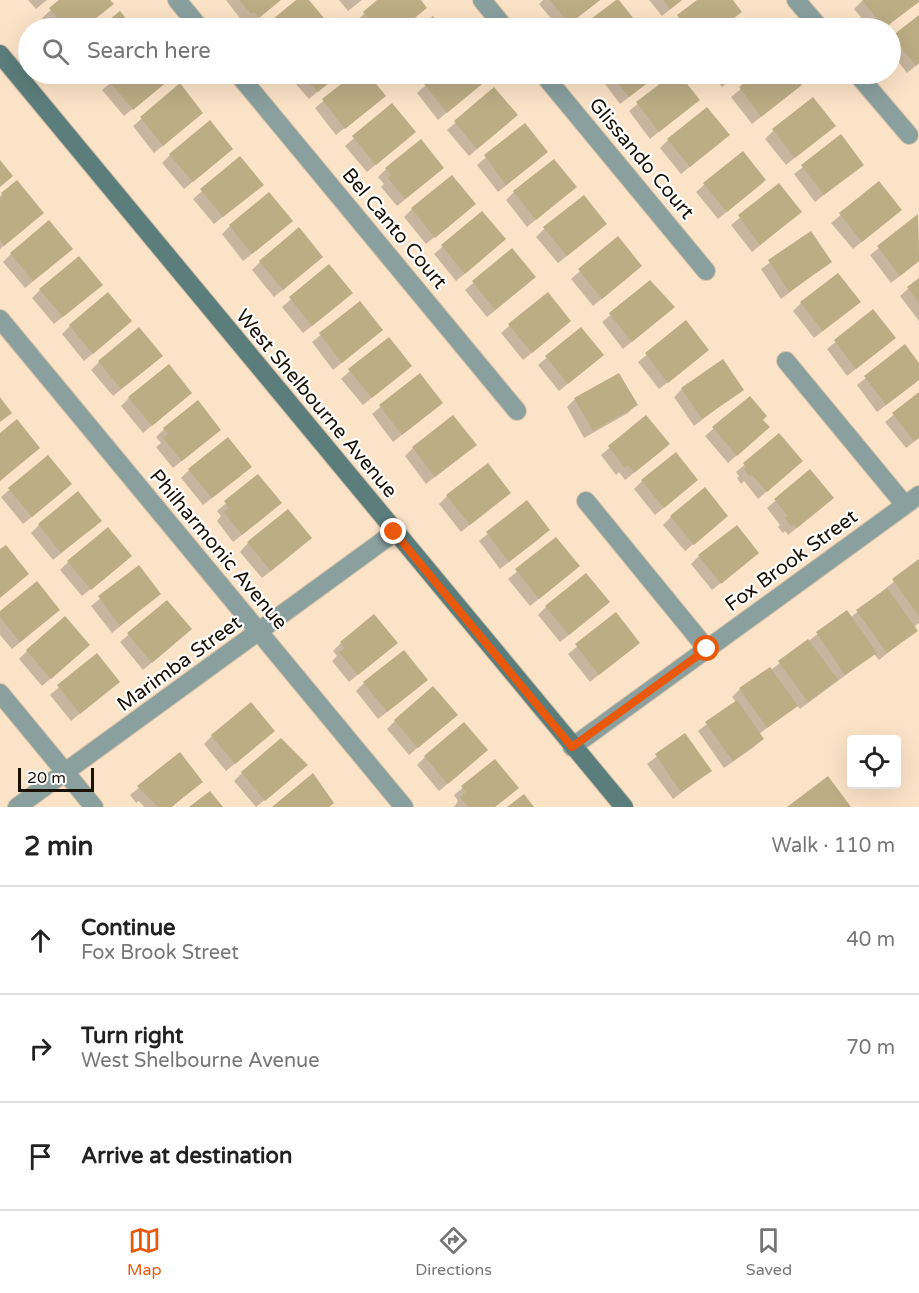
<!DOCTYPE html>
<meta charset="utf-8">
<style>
body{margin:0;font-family:"Varela Round",sans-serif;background:#f2f2f2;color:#222}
.controls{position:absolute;right:18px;bottom:18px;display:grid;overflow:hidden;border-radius:6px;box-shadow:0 6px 24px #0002}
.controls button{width:54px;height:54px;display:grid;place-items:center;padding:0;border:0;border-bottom:2px solid #e0e0e0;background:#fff;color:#222;font:30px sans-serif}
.scale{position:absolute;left:18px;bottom:15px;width:76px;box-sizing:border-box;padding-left:6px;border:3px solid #1a1004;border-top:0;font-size:16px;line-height:21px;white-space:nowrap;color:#1a1004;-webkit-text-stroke:4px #fff;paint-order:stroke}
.stop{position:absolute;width:18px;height:18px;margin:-14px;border:4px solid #ea580c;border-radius:50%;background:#fff}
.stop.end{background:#ea580c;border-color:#fff;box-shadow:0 2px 6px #0008}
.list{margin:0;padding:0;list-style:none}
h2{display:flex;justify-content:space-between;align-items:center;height:78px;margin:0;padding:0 24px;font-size:26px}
h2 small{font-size:20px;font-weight:400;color:#767676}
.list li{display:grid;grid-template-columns:39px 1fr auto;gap:18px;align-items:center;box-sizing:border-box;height:108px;padding:0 24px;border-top:2px solid #e0e0e0}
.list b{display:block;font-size:22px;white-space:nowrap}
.list p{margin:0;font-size:20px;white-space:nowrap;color:#767676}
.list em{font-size:20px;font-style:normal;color:#767676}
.icon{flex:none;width:33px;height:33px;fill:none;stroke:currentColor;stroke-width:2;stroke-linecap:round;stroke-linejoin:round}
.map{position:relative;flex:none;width:919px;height:807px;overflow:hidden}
.search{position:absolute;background:#fff;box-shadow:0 6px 24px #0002;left:18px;right:18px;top:18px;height:66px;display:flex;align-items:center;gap:15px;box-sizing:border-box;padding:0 21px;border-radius:33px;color:#767676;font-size:22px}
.sheet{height:402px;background:#fff}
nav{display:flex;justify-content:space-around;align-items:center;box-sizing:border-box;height:84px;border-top:2px solid #e0e0e0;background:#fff;font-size:16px;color:#767676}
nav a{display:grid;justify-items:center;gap:3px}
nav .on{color:#ea580c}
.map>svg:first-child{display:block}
</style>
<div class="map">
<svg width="919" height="807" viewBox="0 0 919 807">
<rect width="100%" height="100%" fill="#fbe3c7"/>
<path fill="#0003" d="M28 0H47L36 9Z
M62 0H109L104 12 83 28H51L42 18Z
M226 0H280L250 24 246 19 242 21Z
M298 0H307L326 23 320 28H264Z
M339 0H362L348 11Z
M380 0H419L417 16 401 28H363L356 21Z
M543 0H600L564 28H559L539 4Z
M618 0 638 28H581Z
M649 0H682L662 16Z
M699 0H731L740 12 721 28H673L670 25Z
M863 0H919V1L885 28H870L854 9Z
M919 17V63L907 73 890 51V40Z
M89 74H103L94 80Z
M121 74H169L172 76 124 116 102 90Z
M287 74H339L309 99Z
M356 74H366L384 96 336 135 315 108Z
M399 74H421L407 84Z
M439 74H480L485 80 438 120 417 93Z
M601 74H659L620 104 599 76Z
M675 74 698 100 650 139 629 111Z
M711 74H740L722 87Z
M759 74H791L800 85 752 124 731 97Z
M180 86 193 121 154 153 133 126Z
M494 89 508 123 469 156 447 130Z
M392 105 406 139 367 172 345 146Z
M524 125 538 160 498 192 477 165Z
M834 126 786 165 765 139 773 131Z
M728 135 681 174 660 148 668 140Z
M841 137 862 164 815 202 794 174Z
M232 149 184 189 162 163 170 155Z
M240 158 262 185 214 224 193 199Z
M386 169 434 176 397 206 381 187 384 184 378 177Z
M16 182 34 221 0 249V196Z
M879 183 900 210 853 249 831 223Z
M705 184 756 188 718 219 696 192Z
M779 185 800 212 752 252 731 225Z
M575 187 527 227 506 200 514 192Z
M474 204 426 244 404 217 412 209Z
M482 213 496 247 456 281 434 254Z
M918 217 919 261 891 283 870 255Z
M230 226 283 229 243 261 222 234Z
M544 229 597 232 558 263 536 237Z
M811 233 830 262 781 299 761 269Z
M618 238 632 274 593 306 571 279Z
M511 250 526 285 487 317 465 290Z
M11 254 63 257 25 288 3 262Z
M260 262 313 265 274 297 252 270Z
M329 266 343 301 303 333 282 307Z
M919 279V321L900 296Z
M650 282 673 307 623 349 602 322Z
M101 285 54 324 32 298 40 290Z
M547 294 561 329 523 360 501 333Z
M859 302 814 338 793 311 801 303Z
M360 303 381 330 333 370 312 342Z
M873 311 894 338 847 376 827 349Z
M686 323 699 358 659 389 638 362Z
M70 326 122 329 84 361 62 334Z
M581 329 594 362 559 391 538 365Z
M905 346 919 365V380L877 412 857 385Z
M99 362 153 364 113 396 91 370Z
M410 366 363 405 341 379 350 371Z
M419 375 433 410 393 442 372 414Z
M682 389H742L694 426 674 397Z
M190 393 143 433 121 406 129 398Z
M919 394V438L906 448 885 422Z
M575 399 636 405 628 413 584 438 567 407Z
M646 417 660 452 625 480 619 472 616 475 601 455Z
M761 420 760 435 728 463 705 436 714 428Z
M164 429 211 437 173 468 156 447 161 443 156 437Z
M779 435 793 469 758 499 744 481 741 484 737 478 739 476 736 472Z
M475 445 426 484 405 456 413 448Z
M47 457 62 492 23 524 1 497Z
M189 470 242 475 203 505 181 478Z
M810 471 824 506 788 535 785 531 783 533 778 527 780 525 767 508Z
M258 476 272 511 233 542 217 521 221 516 217 511Z
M642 481 688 488 655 515 634 489Z
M509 493 461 532 439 504 447 496Z
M527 502 540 538 500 569 479 541Z
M671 517 718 524 685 551 663 525Z
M100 521 53 560 31 533 39 525Z
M556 539 570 574 530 606 508 579Z
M248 543 302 546 262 578 240 552Z
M757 553 712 590 691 564 699 556Z
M919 561V623L914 627 916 630 879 660 874 654 800 709 797 705 759 734 762 739 754 747 724 768 698 731 736 702 732 697 740 689 771 670 846 612 850 618Z
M68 562 122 564 82 596 60 570Z
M139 567 159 594 112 633 91 606Z
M167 602 181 637 143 670 120 642Z
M546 607 600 610 560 642 538 615Z
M0 613 50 618 12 649 0 635Z
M616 615 638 643 590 682 568 654Z
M341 643H396L349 682 332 661 337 656 333 651Z
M27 651 80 653 42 686 19 659Z
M96 655 118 682 71 721 50 695Z
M364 683 418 688 378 719 356 691Z
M395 721 448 722 409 755 387 729Z
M685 735 710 771 673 799 647 764Z
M212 736 265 739 226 771 204 744Z
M180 755 201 782 172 807H144L139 801 136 803 130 795Z
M425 757 478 758 439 791 417 765Z
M495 761V807H454L458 801 454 795Z
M242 773H298L256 807 234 781Z"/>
<path fill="#bcad85" d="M59 0H110L114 4 83 28H66L49 8Z
M239 0H281L259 18 254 12 251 14Z
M296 0H309L328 23 321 28H262Z
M377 0H421L427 8 402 28H377L363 12Z
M550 0H600L569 24Z
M616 0H619L641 28H579Z
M663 0H682L670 9Z
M697 0H733L742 12 721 28H687L677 15Z
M862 0H919V2L884 28Z
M120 11 134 28H99Z
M919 15V63L916 66 892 36Z
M433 16 443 28H417Z
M749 20 756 28H738Z
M118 74H171L174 76 133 110 109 81Z
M301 74H340L318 92Z
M354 74H368L386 96 345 129 322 99Z
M437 74H482L487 80 447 113 424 84Z
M611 74H659L629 97Z
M673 74H679L700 100 659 132 636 102Z
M756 74H793L802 85 761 117 739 87Z
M180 83 203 113 163 146 140 117Z
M494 87 518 115 477 149 454 121Z
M813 97 836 126 795 158 772 129Z
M392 103 416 132 376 165 352 136Z
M707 107 730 135 690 167 667 139Z
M210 120 233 149 193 182 169 154Z
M525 123 548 152 506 185 484 155Z
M841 134 864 165 824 195 801 165Z
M421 139 444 168 405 199 388 178 391 175 385 168Z
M743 151 766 180 727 212 703 183Z
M240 156 264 185 223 217 200 189Z
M554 159 577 187 536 220 513 191Z
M0 160 13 176 0 187Z
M452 175 476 204 435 238 411 208Z
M17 180 44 213 4 246 0 240V199L3 196 1 193Z
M879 181 902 210 862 242 839 213Z
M779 183 802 212 760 245 738 215Z
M269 192 293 221 252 254 229 225Z
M584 195 607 224 567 256 543 227Z
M482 211 506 239 465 274 441 245Z
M918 214 919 261 900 276 877 246Z
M49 220 73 249 33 281 10 253Z
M299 227 323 257 283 290 259 261Z
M811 231 832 262 789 292 768 260Z
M618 236 642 266 602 299 578 269Z
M512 248 536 277 495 310 472 281Z
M79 256 103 285 63 317 39 289Z
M329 264 353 293 312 326 289 297Z
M838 273 861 302 823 331 800 302Z
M919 278V303L907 287Z
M650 280 675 307 632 342 609 313Z
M108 292 132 321 93 354 69 325Z
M548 292 571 321 532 353 508 324Z
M360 301 383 330 342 363 319 333Z
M873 309 896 338 856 369 834 340Z
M686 320 709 350 668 383 645 353Z
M139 327 163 356 121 389 98 361Z
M581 327 604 355 568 384 545 356Z
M389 337 412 366 372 398 348 369Z
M905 344 919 363V380L886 405 864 376Z
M723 359 744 390 702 419 681 388Z
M169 364 192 393 152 426 128 397Z
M420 373 443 403 402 435 379 405Z
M619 373 638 405 593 431 574 398Z
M919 392V438L914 441 892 413Z
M750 396 767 416 763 420 770 427 737 456 712 427Z
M0 397 12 413 0 422Z
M198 400 221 430 182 461 163 438 168 434 163 428Z
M453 415 477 445 435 477 412 447Z
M646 415 670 444 634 473 628 465 625 468 608 446Z
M17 419 40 448 0 481V433Z
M779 433 803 461 767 492 752 475 750 477 744 469 746 467 743 463Z
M228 437 252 467 212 498 188 469Z
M676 452 698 480 664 508 641 480Z
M48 455 72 484 32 517 8 488Z
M488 463 511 493 470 525 446 495Z
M810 469 834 498 797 528 794 524 791 526 785 518 788 516 774 499Z
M258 474 282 503 242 535 224 512 229 508 224 501Z
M705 487 728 516 694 545 670 516Z
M78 491 102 521 61 553 38 524Z
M527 500 550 530 509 562 486 532Z
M288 509 312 538 271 571 247 542Z
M737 525 759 553 721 584 698 555Z
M108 527 132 556 91 590 67 561Z
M556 537 580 566 539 599 515 569Z
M6 545 29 574 0 598V549Z
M919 559V616L892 579Z
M139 565 161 594 120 626 98 596Z
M586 573 610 602 569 635 545 606Z
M37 581 60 610 20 642 0 617V611Z
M887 588 918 631 887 653 856 610Z
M167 600 192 629 152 663 127 633Z
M847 610 877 653 845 675 816 632Z
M616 612 640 643 599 675 575 644Z
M374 614 398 643 358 675 339 652 345 648 340 642Z
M65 616 90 645 51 679 26 650Z
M808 639 838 680 808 702 778 661Z
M404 650 428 680 387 712 363 682Z
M97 653 120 682 80 714 57 685Z
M770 667 798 706 767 728 739 688Z
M433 686 458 715 418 748 394 720Z
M737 700 764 739 733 761 705 722Z
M251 702 275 731 235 764 211 735Z
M464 722 488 750 448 784 424 756Z
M685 733 712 771 681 792 655 754Z
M281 738 308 765 265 801 241 772Z
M180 752 203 782 171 807H158L137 786Z
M495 759 519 788 495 807H469L460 797 466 792 461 786Z
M313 773 334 803 329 807H272Z
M828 776 851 807H787Z
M210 791 223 807H189Z
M524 794 534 807H507Z"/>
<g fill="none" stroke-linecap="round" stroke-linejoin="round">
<g stroke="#d7c1a8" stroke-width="20">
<path id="street" d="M177 0 200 28
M482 0 505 28
M796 0 820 28
M238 74 517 411
M543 74 706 271
M857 74 909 135
M0 319 404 807
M786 361 905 505
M586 501 707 649
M0 693 94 807
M572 747 919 495
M17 807 395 532"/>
</g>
<g stroke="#d7c1a8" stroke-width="20">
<path id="secondary" d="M0 54 624 807"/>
</g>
<use href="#street" stroke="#89a09e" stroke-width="18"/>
<use href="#secondary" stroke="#5b7d7b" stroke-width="18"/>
</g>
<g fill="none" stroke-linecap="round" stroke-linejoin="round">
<path stroke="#ea580c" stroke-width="8" d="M394 532 572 747 707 649"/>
</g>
<g text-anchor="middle" stroke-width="4.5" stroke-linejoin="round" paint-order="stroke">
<g font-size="20" fill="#1a1004" stroke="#fff">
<text transform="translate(642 158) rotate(50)" y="7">Glissando Court</text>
<text transform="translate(395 228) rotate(50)" y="7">Bel Canto Court</text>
<text transform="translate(317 403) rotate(50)" y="7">West Shelbourne Avenue</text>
<text transform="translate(219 549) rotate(50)" y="7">Philharmonic Avenue</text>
<text transform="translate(791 560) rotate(-36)" y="7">Fox Brook Street</text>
<text transform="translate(179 663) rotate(-36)" y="7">Marimba Street</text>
</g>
</g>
</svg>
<div class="controls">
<button><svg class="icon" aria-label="locate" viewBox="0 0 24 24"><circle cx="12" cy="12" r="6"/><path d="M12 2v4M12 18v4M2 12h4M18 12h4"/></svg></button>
</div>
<div class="scale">20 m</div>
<div class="stop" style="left:707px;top:649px"></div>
<div class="stop end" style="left:394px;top:532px"></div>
<div class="search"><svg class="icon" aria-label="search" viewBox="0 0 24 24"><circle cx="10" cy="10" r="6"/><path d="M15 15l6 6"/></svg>Search here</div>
</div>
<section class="sheet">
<h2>2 min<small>Walk · 110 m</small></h2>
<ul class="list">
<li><svg class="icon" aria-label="ahead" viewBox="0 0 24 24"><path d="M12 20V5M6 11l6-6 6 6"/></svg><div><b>Continue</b><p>Fox Brook Street</p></div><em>40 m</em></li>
<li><svg class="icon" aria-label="right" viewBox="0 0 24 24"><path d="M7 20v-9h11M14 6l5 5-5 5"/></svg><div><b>Turn right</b><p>West Shelbourne Avenue</p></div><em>70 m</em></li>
<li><svg class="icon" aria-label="arrive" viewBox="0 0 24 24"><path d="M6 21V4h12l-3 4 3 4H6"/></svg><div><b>Arrive at destination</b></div></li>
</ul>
</section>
<nav>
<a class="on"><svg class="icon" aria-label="map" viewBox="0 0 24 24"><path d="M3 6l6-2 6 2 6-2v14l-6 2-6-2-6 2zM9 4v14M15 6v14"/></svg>Map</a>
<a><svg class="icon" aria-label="directions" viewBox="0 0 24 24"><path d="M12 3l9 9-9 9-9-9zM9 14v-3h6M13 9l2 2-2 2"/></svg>Directions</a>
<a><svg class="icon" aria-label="saved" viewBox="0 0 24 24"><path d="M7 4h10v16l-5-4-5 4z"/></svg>Saved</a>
</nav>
